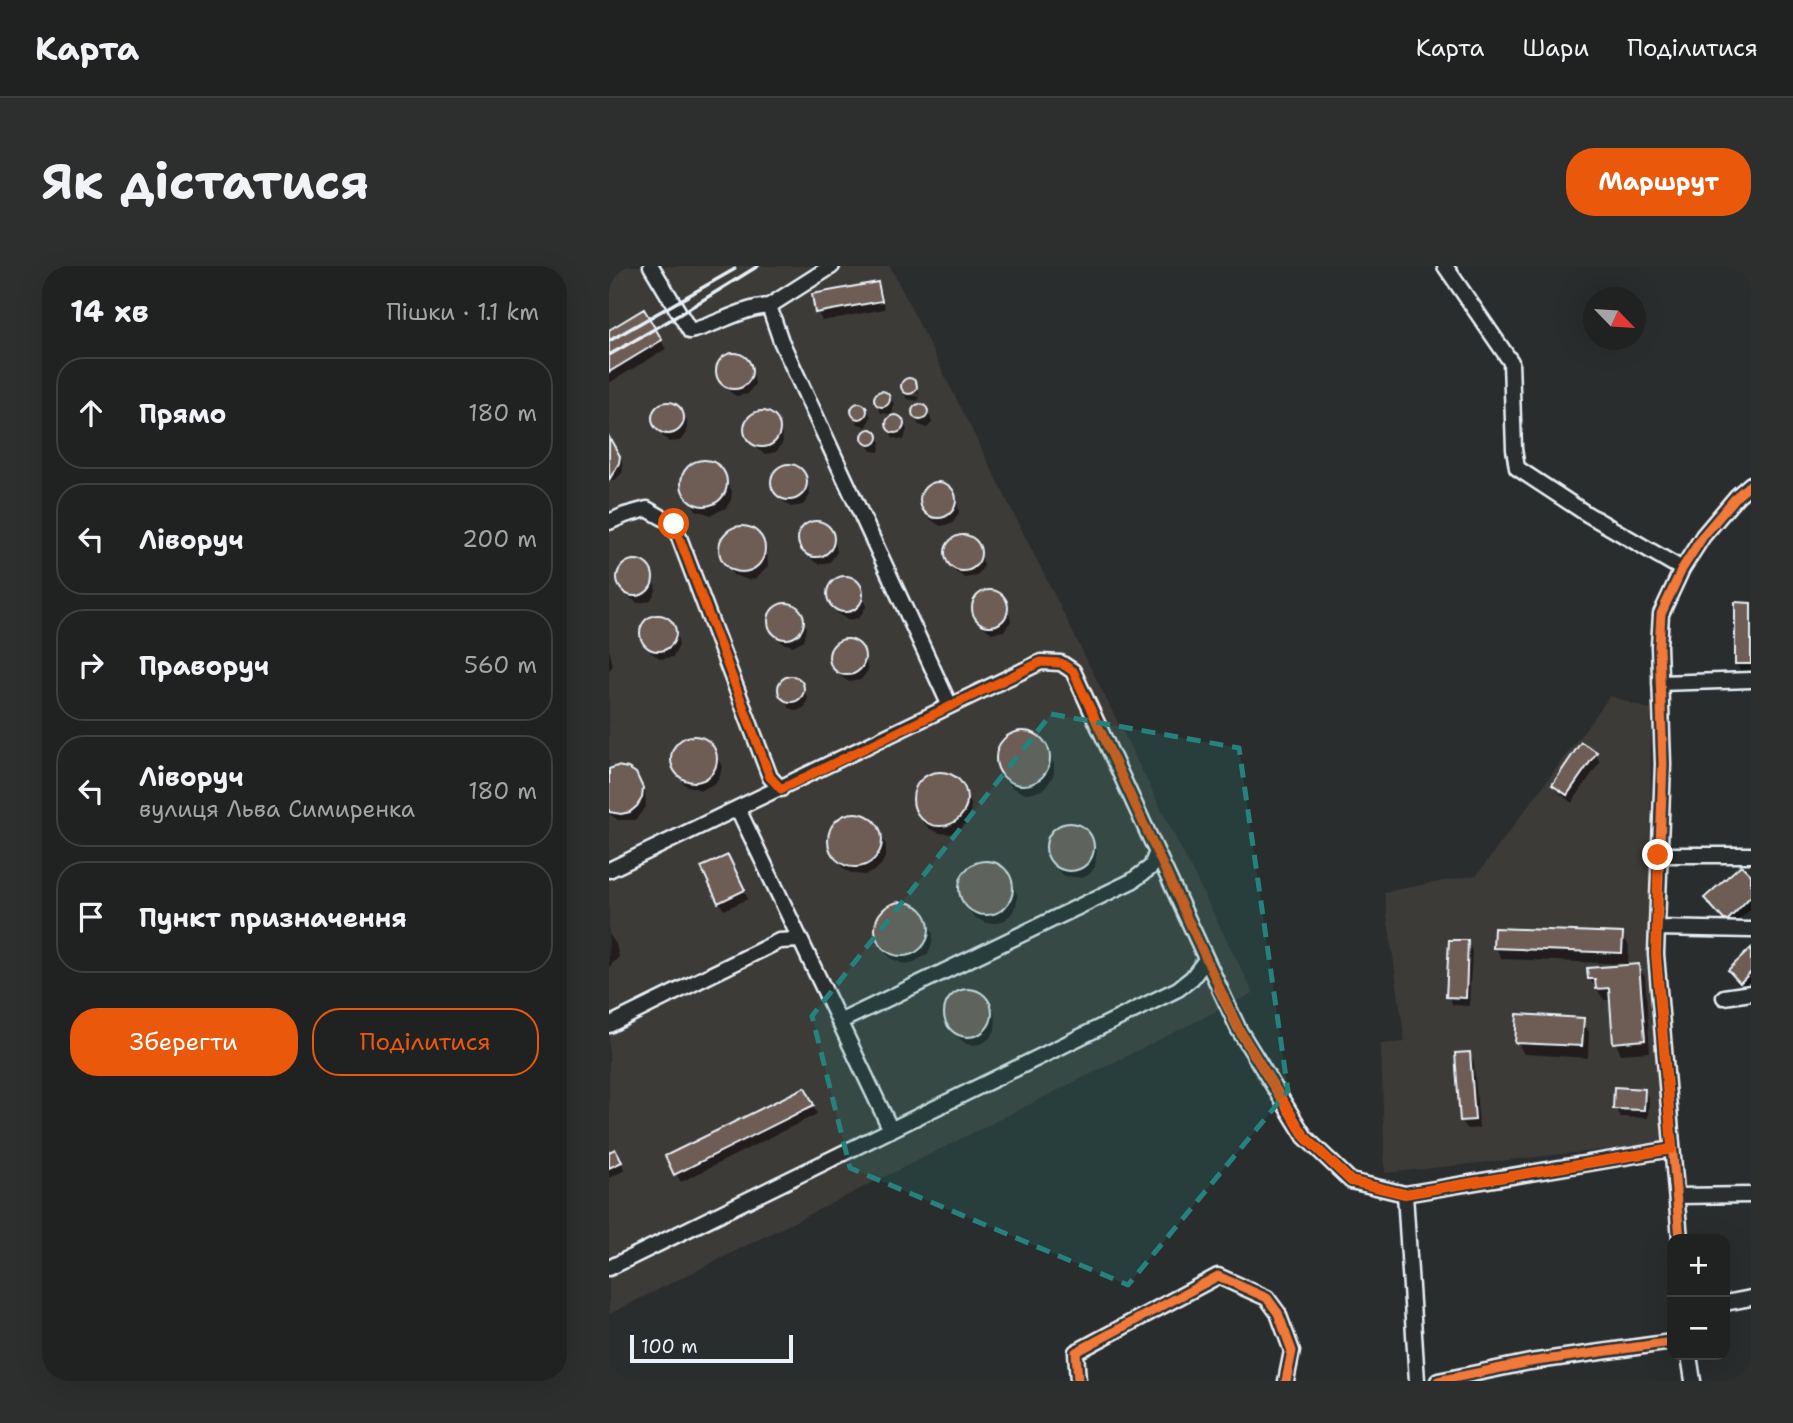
<!DOCTYPE html>
<html lang="uk">
<meta charset="utf-8">
<style>
body{margin:0;font-family:"Shantell Sans",sans-serif;background:#2d2f2f;color:#f1f3f6}
.controls{position:absolute;right:21px;bottom:21px;display:grid;overflow:hidden;border-radius:14px;box-shadow:0 7px 28px #0002}
.controls button{width:63px;height:63px;display:grid;place-items:center;padding:0;border:0;border-bottom:2px solid #3d3f40;background:#202222;color:#f1f3f6;font:35px sans-serif}
.compass{position:absolute;left:974px;top:21px;width:63px;height:63px;border-radius:50%;background:#202222;box-shadow:0 7px 28px #0002;rotate:115deg}
.scale{position:absolute;left:21px;bottom:18px;width:163px;box-sizing:border-box;padding-left:7px;border:4px solid #e8f1f8;border-top:0;font-size:19px;line-height:24px;white-space:nowrap;color:#e8f1f8;-webkit-text-stroke:5px #2a2d2e;paint-order:stroke}
.stop{position:absolute;width:21px;height:21px;margin:-16px;border:5px solid #ea580c;border-radius:50%;background:#fff}
.stop.end{background:#ea580c;border-color:#fff;box-shadow:0 2px 7px #0008}
.list{margin:0;padding:0;list-style:none}
h2{display:flex;justify-content:space-between;align-items:center;height:91px;margin:0;padding:0 28px;font-size:30px}
h2 small{font-size:23px;font-weight:400;color:#a2a4a5}
.list li{display:grid;grid-template-columns:46px 1fr auto;gap:21px;align-items:center;box-sizing:border-box;height:112px;margin:0 14px 14px;padding:0 14px;border:2px solid #3d3f40;border-radius:28px}
.list b{display:block;font-size:26px;white-space:nowrap}
.list p{margin:0;font-size:23px;white-space:nowrap;color:#a2a4a5}
.list em{font-size:23px;font-style:normal;color:#a2a4a5}
.actions{display:flex;gap:14px;padding:21px 28px}
.actions a{flex:1;padding:16px 0;border:2px solid #ea580c;border-radius:28px;text-align:center;font-size:24px;color:#ea580c}
.actions .main{background:#ea580c;color:#fff}
.icon{flex:none;width:38px;height:38px;fill:none;stroke:currentColor;stroke-width:2;stroke-linecap:round;stroke-linejoin:round}
.map{position:relative;flex:none;width:1142px;height:1115px;overflow:hidden;border-radius:28px}
header{display:flex;align-items:center;gap:42px;box-sizing:border-box;height:98px;padding:0 35px;background:#202222;border-bottom:2px solid #3d3f40}
header strong{font-size:33px}
nav{display:flex;gap:38px;margin-inline-start:auto;font-size:24px}
.intro{display:flex;align-items:center;justify-content:space-between;box-sizing:border-box;height:168px;padding:0 42px}
h1{margin:0;font-size:49px}
.button{padding:18px 32px;border-radius:28px;background:#ea580c;color:#fff;font-size:24px;font-weight:700}
main{display:flex;gap:42px;padding:0 42px}
aside{flex:1;background:#202222;border-radius:28px;box-shadow:0 7px 28px #0002}
.map>svg:first-child{display:block}
</style>
<header>
<strong>Карта</strong>
<nav><a>Карта</a><a>Шари</a><a>Поділитися</a></nav>
</header>
<div class="intro"><h1>Як дістатися</h1><a class="button">Маршрут</a></div>
<main>
<aside>
<h2>14 хв<small>Пішки · 1.1 km</small></h2>
<ul class="list">
<li><svg class="icon" aria-label="ahead" viewBox="0 0 24 24"><path d="M12 20V5M6 11l6-6 6 6"/></svg><div><b>Прямо</b></div><em>180 m</em></li>
<li><svg class="icon" aria-label="left" viewBox="0 0 24 24"><path d="M17 20v-9H6M10 6l-5 5 5 5"/></svg><div><b>Ліворуч</b></div><em>200 m</em></li>
<li><svg class="icon" aria-label="right" viewBox="0 0 24 24"><path d="M7 20v-9h11M14 6l5 5-5 5"/></svg><div><b>Праворуч</b></div><em>560 m</em></li>
<li><svg class="icon" aria-label="left" viewBox="0 0 24 24"><path d="M17 20v-9H6M10 6l-5 5 5 5"/></svg><div><b>Ліворуч</b><p>вулиця Льва Симиренка</p></div><em>180 m</em></li>
<li><svg class="icon" aria-label="arrive" viewBox="0 0 24 24"><path d="M6 21V4h12l-3 4 3 4H6"/></svg><div><b>Пункт призначення</b></div></li>
</ul>
<div class="actions"><a class="main">Зберегти</a><a>Поділитися</a></div>
</aside>
<div class="map">
<svg width="1142" height="1115" viewBox="0 0 1142 1115">
<rect width="100%" height="100%" fill="#2a2d2e"/>
<filter id="ink" filterUnits="userSpaceOnUse"><feTurbulence type="fractalNoise" baseFrequency=".0143" numOctaves="2"/><feDisplacementMap in="SourceGraphic" scale="14" xChannelSelector="R" yChannelSelector="G"/><feConvolveMatrix kernelMatrix="1 2 1 2 8 2 1 2 1" color-interpolation-filters="sRGB"/></filter>
<g filter="url(#ink)">
<path fill="#3e3b39" d="M0 0H281L644 727 0 1048Z
M1001 430 1042 444 1041 662 1058 877 776 907 772 778 796 776 775 626 868 609Z"/>
<path fill="#0007" d="M269 18 273 26 276 43 213 55 208 46Z
M34 45 57 83 0 117V66Z
M128 89 138 96 144 105 146 118 139 128 127 130 117 123 112 114 109 102 116 92Z
M301 113 311 128 296 124V128L311 131 309 135 298 133 293 124 294 116Z
M275 127 280 129 285 138 283 149 272 147 267 138 270 128Z
M64 138 78 155V167L71 175 60 176 51 168 45 159V147L52 139Z
M249 138 257 141 262 150 258 161 249 158 244 149V141Z
M307 140 316 141 321 150 323 157 318 162 310 159 305 151Z
M156 147 167 154 172 163 174 176 167 186 156 188 145 181 140 172 138 160 144 150Z
M282 152 293 155 298 163 295 174 284 172 279 163Z
M258 164 267 167 272 176 270 186 262 185 257 177 254 169Z
M0 178 13 194 14 206 6 214 0 215Z
M93 195 103 197 110 201 123 225 122 234 117 242 102 249 87 244 75 227 73 218 75 210 86 197Z
M183 200 194 207 199 217 201 229 194 239 182 241 172 234 167 225 164 213 171 203Z
M332 219 343 226 348 235 350 247 343 258 331 260 321 253 316 244 314 231 320 221Z
M210 257 220 264 226 274 228 286 221 296 209 298 199 291 194 282 191 270 198 260Z
M131 261 140 262 148 267 158 283 159 300 148 312 140 314 124 309 113 292 111 284 112 275 116 268Z
M357 271 367 278 372 287 375 300 368 310 356 312 345 305 340 296 338 284 345 274Z
M29 296 40 303 45 312 47 325 41 335 29 337 18 330 13 321 11 309 17 299Z
M239 313 249 320 254 329 257 341 250 352 238 354 228 347 222 338 220 325 227 315Z
M384 326 394 333 399 342 402 355 395 365 383 367 373 360 367 351 365 339 372 329Z
M1128 338H1142V406H1132L1127 397Z
M174 339 185 341 198 361 195 374 184 380 173 377 161 358 163 346Z
M52 352 63 359 68 368 70 380 64 391 52 393 41 386 36 377 34 364 40 354Z
M241 375 251 382 256 391 259 404 252 414 240 416 230 409 224 400 222 388 229 377Z
M0 383 4 399 0 405Z
M181 412 189 415 199 432 196 441 188 445 180 442 170 424 173 416Z
M411 466 420 467 430 471 436 478 445 498V508L440 517 433 524 424 527H414L404 522 397 515 389 497V486L394 476 400 470Z
M83 471 93 472 100 477 113 500 111 510 107 517 92 524 76 519 65 502V485L69 478Z
M986 488 991 496 963 537 950 527 945 519Z
M0 506 26 508 36 524 37 541 26 554H9L0 548Z
M328 507H337L347 512 353 519 362 538 361 548 357 558 350 564 341 568 330 567 321 563 314 556 305 538 306 527 310 517 317 511Z
M243 548H252L262 553 268 560 277 579V589L272 599 265 605 256 609 245 608 236 604 229 597 220 579 221 568 225 558 232 552Z
M463 558 478 567 488 584 486 601 481 608 473 612 456 610 449 605 439 586 442 569 447 563Z
M374 596H383L393 601 399 608 408 628V637L403 647 396 654 387 657H377L367 652 360 645 352 627V616L356 606 363 600Z
M123 599 139 633 115 644 110 636Z
M1132 601 1142 612V643L1121 662 1097 633Z
M290 637H298L308 642 315 649 324 668 323 678 319 688 302 698 292 697 283 693 276 686 267 668V657L272 647 279 641Z
M0 668 7 678 10 691 0 701Z
M1013 668 1020 680 1019 698 893 693 886 681Z
M858 676 863 685 860 740 844 739 839 730Z
M1139 688 1142 691V714L1135 721 1124 710Z
M1029 700 1036 711 1041 786 1012 788 1006 776 1003 734H995L981 713Z
M357 724 366 725 373 729 385 746 387 754 386 764 382 771 374 777 366 779 357 778 344 767 336 749 341 732Z
M973 754 980 766 979 792 915 788 908 776Z
M860 788 865 796 870 862 858 863 853 855Z
M1035 824 1040 833 1039 852 1011 851 1006 842Z
M200 832 208 848 72 916 67 908Z
M0 888 10 893 16 904 0 912Z"/>
<path fill="#6d5d54" stroke="#e8f1f8" stroke-width="2" d="M269 16 273 35 206 47 203 28Z
M35 43 53 74 0 106V64Z
M107 105a18 18 0 1 1 36 0a18 18 0 1 1-36 0Z
M292 120a8 8 0 1 1 16 0a8 8 0 1 1-16 0Z
M265 133a8 8 0 1 1 16 0a8 8 0 1 1-16 0Z
M43 152a16 16 0 1 1 32 0a16 16 0 1 1-32 0Z
M242 145a8 8 0 1 1 16 0a8 8 0 1 1-16 0Z
M303 146a8 8 0 1 1 16 0a8 8 0 1 1-16 0Z
M135 163a18 18 0 1 1 36 0a18 18 0 1 1-36 0Z
M277 158a9 9 0 1 1 18 0a9 9 0 1 1-18 0Z
M253 171a8 8 0 1 1 16 0a8 8 0 1 1-16 0Z
M0 171 11 190 10 197 0 214Z
M72 217a23 23 0 1 1 46 0a23 23 0 1 1-46 0Z
M162 216a18 18 0 1 1 36 0a18 18 0 1 1-36 0Z
M311 234a18 18 0 1 1 36 0a18 18 0 1 1-36 0Z
M189 273a18 18 0 1 1 36 0a18 18 0 1 1-36 0Z
M110 283a23 23 0 1 1 46 0a23 23 0 1 1-46 0Z
M336 287a18 18 0 1 1 36 0a18 18 0 1 1-36 0Z
M8 312a18 18 0 1 1 36 0a18 18 0 1 1-36 0Z
M218 328a18 18 0 1 1 36 0a18 18 0 1 1-36 0Z
M363 342a18 18 0 1 1 36 0a18 18 0 1 1-36 0Z
M1126 336 1142 337V398H1126Z
M159 355a18 18 0 1 1 36 0a18 18 0 1 1-36 0Z
M31 367a18 18 0 1 1 36 0a18 18 0 1 1-36 0Z
M220 391a18 18 0 1 1 36 0a18 18 0 1 1-36 0Z
M169 423a13 13 0 1 1 26 0a13 13 0 1 1-26 0Z
M387 492a27 27 0 1 1 54 0a27 27 0 1 1-54 0Z
M62 493a23 23 0 1 1 46 0a23 23 0 1 1-46 0Z
M972 476 988 486 958 529 943 519Z
M8 500 19 502 27 507 34 522 33 532 28 540 21 546 12 548 0 546V503Z
M304 533a27 27 0 1 1 54 0a27 27 0 1 1-54 0Z
M219 574a27 27 0 1 1 54 0a27 27 0 1 1-54 0Z
M437 581a24 24 0 1 1 48 0a24 24 0 1 1-48 0Z
M119 589 136 624 109 637 92 601Z
M350 622a27 27 0 1 1 54 0a27 27 0 1 1-54 0Z
M1132 599 1142 609V630L1119 654H1115L1095 632Z
M266 663a27 27 0 1 1 54 0a27 27 0 1 1-54 0Z
M885 662 1014 667 1013 687 884 682Z
M840 674H859L857 732 837 731Z
M1142 682V706L1131 717 1119 704Z
M1030 698 1036 774 1004 777 1000 722 987 723 986 713H979L978 702Z
M335 747a24 24 0 1 1 48 0a24 24 0 1 1-48 0Z
M908 748 975 752 973 780 906 777Z
M861 786 866 854 851 855 846 787Z
M196 821 205 839 65 909 56 890Z
M1005 821 1036 823 1035 844 1004 843Z
M6 883 13 896 0 902V886Z"/>
<g fill="none" stroke-linecap="round" stroke-linejoin="round">
<g stroke="#e8f1f8" stroke-width="19">
<path id="minor" d="M42 0 81 65C108 59 132 42 160 40
M223 0 160 40 172 75 341 440
M836 0 902 96 905 183 908 202 978 248 1073 303
M0 256 16 249 38 243 65 258 161 511 172 523
M1051 417 1142 414
M129 543 282 864
M1049 589H1142
M0 604 432 396 452 397 464 405 630 764 696 871 742 915 796 928 1063 883
M1048 662 1142 664
M1115 731 1142 727
M230 756 523 615 542 601 547 588
M0 759 170 675 191 674
M796 928 808 1115
M1068 930 1142 929
M1071 973 1047 688 1054 498 1050 380 1052 348 1073 303 1094 270 1128 230 1142 218
M0 1002 569 723 583 712 596 695
M1116 1037 1142 1032
M1080 1089 1084 1115
M469 1115 467 1086 609 1010 658 1032 669 1047 683 1085 677 1115
M829 1115 921 1096 1063 1076"/>
</g>
<use href="#minor" stroke="#2a2d2e" stroke-width="14"/>
<path stroke="#e8f1f8" stroke-width="3.5" d="M0 75 126 3
M0 89 63 53 149 0"/>
<g stroke="#2a2d2e" stroke-width="13">
<path id="cycleway" d="M609 722 630 764 696 871 742 915 796 928 1063 883
M1071 973 1047 688 1054 498 1050 380 1052 348 1073 303 1094 270 1128 230 1142 218
M469 1115 467 1086 609 1010 658 1032 669 1047 683 1085 677 1115
M829 1115 921 1096 1063 1076"/>
</g>
<use href="#cycleway" stroke="#f17a3a" stroke-width="9"/>
</g>
</g>
<g fill="none" stroke-linecap="round" stroke-linejoin="round" filter="url(#ink)">
<path stroke="#ea580c" stroke-width="9" d="M65 258 161 511 172 523 432 396 452 397 464 405 630 764 696 871 742 915 796 928 1063 883 1047 688 1049 589"/>
</g>
<path fill="#25827c" fill-opacity="0.2" stroke="#25827c" stroke-width="5" stroke-dasharray="14 9" stroke-linejoin="round" d="M442 448 630 482 679 825 519 1019 241 902 203 750Z"/>
</svg>
<div class="controls">
<button>+</button>
<button>−</button>
</div>
<svg class="compass" viewBox="-18 -18 36 36"><path d="M0-13l5 13h-10z" fill="#e53935"/><path d="M0 13l5-13h-10z" fill="#a2a4a5"/></svg>
<div class="scale">100 m</div>
<div class="stop" style="left:65px;top:258px"></div>
<div class="stop end" style="left:1049px;top:589px"></div>
</div>
</main>
